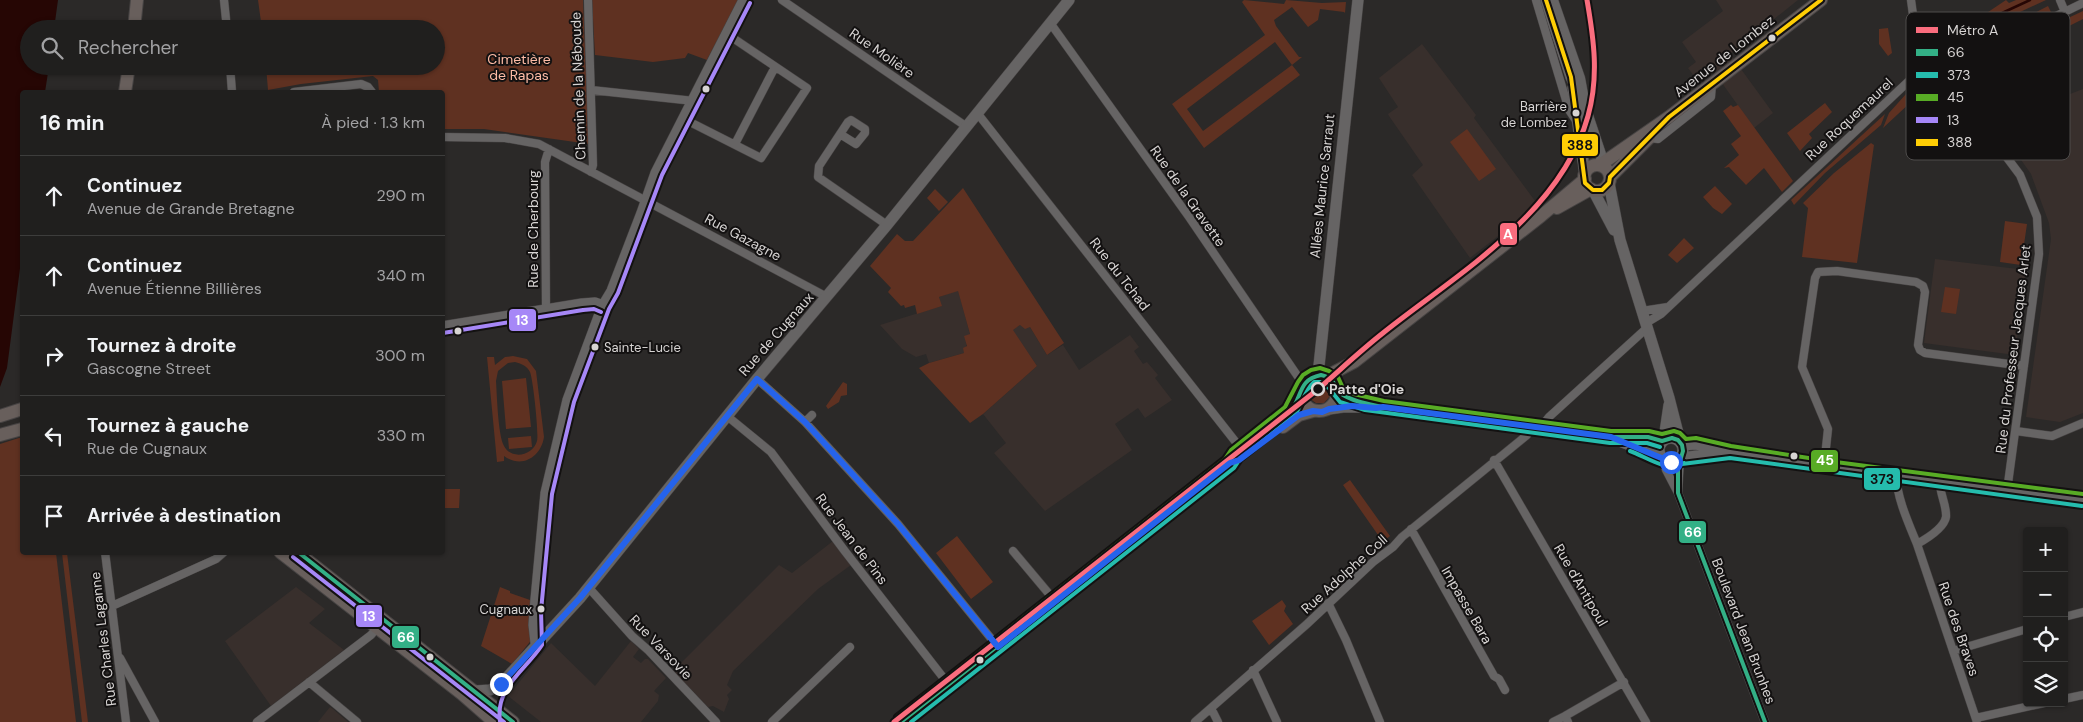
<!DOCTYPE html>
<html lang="fr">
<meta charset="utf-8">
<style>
body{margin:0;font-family:"DM Sans",sans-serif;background:#282727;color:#f1f3f6}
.controls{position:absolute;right:15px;bottom:15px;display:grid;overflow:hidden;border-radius:5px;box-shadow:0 1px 4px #0004}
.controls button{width:45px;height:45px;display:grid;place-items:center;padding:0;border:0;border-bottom:1px solid #3d3d3c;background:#201f1e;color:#f1f3f6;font:25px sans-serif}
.stop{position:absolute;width:15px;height:15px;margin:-11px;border:4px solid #2563eb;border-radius:50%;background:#fff}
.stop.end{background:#2563eb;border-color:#fff;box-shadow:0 1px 5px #0008}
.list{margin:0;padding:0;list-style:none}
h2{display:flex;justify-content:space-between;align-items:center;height:65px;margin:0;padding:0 20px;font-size:21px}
h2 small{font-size:16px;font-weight:400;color:#a2a2a4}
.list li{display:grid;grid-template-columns:32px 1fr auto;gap:15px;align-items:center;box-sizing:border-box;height:80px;padding:0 20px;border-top:1px solid #3d3d3c}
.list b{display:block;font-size:19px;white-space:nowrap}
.list p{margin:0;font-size:16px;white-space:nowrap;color:#a2a2a4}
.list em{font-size:16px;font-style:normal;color:#a2a2a4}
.icon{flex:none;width:28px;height:28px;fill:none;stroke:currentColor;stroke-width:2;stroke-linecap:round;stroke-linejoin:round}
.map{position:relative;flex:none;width:2083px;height:722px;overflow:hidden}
.search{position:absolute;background:#201f1e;box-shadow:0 1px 4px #0004;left:20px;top:20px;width:425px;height:55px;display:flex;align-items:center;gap:12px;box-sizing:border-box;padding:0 18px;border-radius:28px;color:#a2a2a4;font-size:19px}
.panel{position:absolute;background:#201f1e;box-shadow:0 1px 4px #0004;left:20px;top:90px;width:425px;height:465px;border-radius:5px}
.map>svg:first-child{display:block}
</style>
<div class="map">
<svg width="2083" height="722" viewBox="0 0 2083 722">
<rect width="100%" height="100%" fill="#2b2928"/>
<path fill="#382f2c" d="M1716 0H1798L1730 54 1773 113 1754 128 1712 69 1697 80 1688 68 1696 62 1682 42 1723 11Z
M1422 44 1476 115 1474 118 1538 205 1470 258 1412 175 1423 165 1389 116 1388 114 1398 107 1379 78Z
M2083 89V413L2060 422 2026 417 2051 239 2049 223 2031 174 1995 123Z
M1935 259 2026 270 2015 355 1924 343Z
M958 290 970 334 964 353 929 363 926 354 916 357 902 349 880 325 941 306 939 297Z
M1020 325 1030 327 1047 355 1063 345 1079 370 1130 335 1139 347 1134 351 1143 364 1147 362 1158 375 1155 378 1172 400 1145 418 1138 408 1115 424 1132 450 1045 511 994 453 1006 443 983 414 1037 366 1012 330Z
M833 541 851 565 818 589 733 671 727 685 732 690 727 695 729 699 724 712 713 706 708 707 673 671 779 565 792 573Z
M296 587 325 609 309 623 344 650 271 706 225 641Z
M631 641 639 649 633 657 641 663 645 659H648L666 678 654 691 659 695 658 701 641 722H541L508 696 551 643 595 686Z
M330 707 333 709 348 722H318Z"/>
<path fill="#5f3121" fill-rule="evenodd" d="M258 0H583L589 144 484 129H443L442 92H379L378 80 373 76 301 84 268 90 266 66H436V29H262Z
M592 0H738L707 60 688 53 685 58 653 62 595 55Z
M1244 0 1284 4 1286 0 1322 3 1346 2 1345 13 1344 12 1320 9 1318 20 1308 27 1292 7 1274 20 1276 26 1299 57H1302L1292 65 1300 75 1204 148 1172 104 1265 35 1242 2ZM1275 42 1292 65 1203 131 1187 109Z
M2006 0 2009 3 2016 0H2046L2007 18 1937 62 1930 61 1928 45 1942 43Z
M2048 6 2052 14 1961 58 1959 56 1990 36Z
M2083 11V19L2010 56 2001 53 2000 50Z
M1888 28 1892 53 1888 56 1879 44V29Z
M1906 94 1912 101 1883 128 1889 113Z
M1825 103 1832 112 1809 134 1812 138 1800 151 1787 133Z
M1731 105 1733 107 1738 105 1793 181 1782 192 1764 168 1746 185 1729 167 1724 168 1739 155 1731 144 1741 136 1723 111Z
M1885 114 1881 125 1825 173 1794 205 1791 200Z
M1467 129 1496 169 1479 181 1450 142Z
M1871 143 1874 145 1857 263 1802 257 1808 208 1803 203 1834 173Z
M1715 186 1732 204 1722 214 1713 208 1703 197Z
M963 188 1064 343 1047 355 1030 327 1025 329 1020 325 1013 330 1037 366 983 414 970 423 919 368 929 363 964 353 963 348 967 346 964 336 970 334 958 291 939 297 942 306 917 314 915 305 905 308 904 305 901 306 888 292 891 288 870 266 897 234 905 241H913Z
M935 189 948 202 939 211 927 198Z
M2005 221 2027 224 2021 265 2000 262Z
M1684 238 1694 248 1677 263 1668 255Z
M1945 287 1960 289 1956 314 1941 312Z
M513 356 527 359 536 371 544 437C541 457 522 469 504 456V461L497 462 487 357H494L495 365 505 357ZM515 362C522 364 527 366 530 372 533 379 539 434 537 441 533 456 511 460 504 446 498 435 497 396 496 381L498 371 508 363Z
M526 378 531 427 506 429 502 381Z
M843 382 847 384V395L841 396 839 402 828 409 826 406Z
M1322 382 1328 386 1330 396 1324 403H1316L1309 398 1310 388 1315 383Z
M531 436 532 447 509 449 508 438Z
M22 437V552L56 553 76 722H0V444Z
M1350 480 1390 536 1383 542 1343 485Z
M443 489H460L459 508H443Z
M957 536 993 582 971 599 936 553Z
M62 553H67L88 722H82Z
M500 587 510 591V593L530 600 533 638 512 664 481 646Z
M1282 600 1286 606 1284 611 1293 624 1269 645 1252 621Z"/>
<path fill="#260604" d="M0 0H58L54 29H29V66H49L45 92H22V253L7 368 0 387Z"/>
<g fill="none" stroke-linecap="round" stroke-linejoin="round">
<path stroke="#260604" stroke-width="2.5" d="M1961 38 2002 13 2030 0"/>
<g stroke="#474444" stroke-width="9">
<path id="street" d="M224 0 227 29
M588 0 593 165 591 172
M782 0 967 127
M1536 0 1569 110 1575 119
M1554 0 1581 78 1585 100
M1911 0 1921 74 1957 108 1990 135 2020 175 2037 217 2039 254 2007 491
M2060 0 2065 12
M1051 24 1189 217 1303 384
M230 66 232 92
M591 90 694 101
M294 92 361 84 368 87 372 92
M978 114 1242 450
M684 119 761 158 807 88 727 34
M840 134 856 144 865 133V129L851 120 848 122 819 166 818 177 887 225
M442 137 505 138 539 144 827 297
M1649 138 1658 139 1711 97 1712 84
M735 144 775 67
M546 309 545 162 549 149
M1642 311 1668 307
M1646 323 1661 314 1911 79 1921 74 1951 67 2083 3
M757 379 805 422 898 524 998 647
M727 416 771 452 844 550 949 685
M805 422 812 415
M1543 429 1545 422 1549 417 1648 327
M2016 431 2052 436 2083 423
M1494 460 1646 722
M1664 460 1666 470 1678 493 1765 722
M1824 466 1828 429 1802 367 1815 278 1818 272 1837 271 1916 282 1923 286 1925 292 1918 345 1920 350 1925 353 2024 366
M1896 475C1897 498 1908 522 1917 544L1977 722
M1678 493 1680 459
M1411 529 1494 676 1499 679 1505 690
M1917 544C1926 539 1944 528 1946 517 1947 505 1939 493 1940 481
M1013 551 1055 601
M105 552 126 722
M589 588 632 636 648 650 716 722
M1328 603 1346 640 1380 722
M112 606 216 559 224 552
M2064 617 2083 612
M1953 651 2027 629
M120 658 155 722
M1253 670 1277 722
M309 682 357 722
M2064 699 2083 695
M1211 708 1218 722
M1976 718 2044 703
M257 722 371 635 376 629
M772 722 850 647
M1195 722 1307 624 1373 562 1393 547 1402 537 1521 440 1527 435 1529 427
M1553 722 1565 716
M1568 722 1565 716 1624 682"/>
</g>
<g stroke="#474444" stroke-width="12">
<path id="secondary" d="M1546 0 1571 77 1584 105 1605 168
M1573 88 1585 175
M1609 183 1620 240 1669 398 1680 441
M1593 190 1614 230
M442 327 582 304 595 303 603 306
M1318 375 1358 0
M1338 392 1352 400 1383 407 1611 437H1648L1662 441
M1329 409 1343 407H1361
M1659 450a12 12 0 1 1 24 0a12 12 0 1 1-24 0Z
M1664 439 1669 405
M1617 440 1661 457
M1683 445 1695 444 1730 452 1827 467 2083 500
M1681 458 1721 453
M536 643 534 625 535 610 546 493 568 400 603 306 612 291 642 213 656 173 744 0
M476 691 490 690 501 684 580 598 757 379 887 225 1069 0"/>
</g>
<g stroke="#474444" stroke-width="14">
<path id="primary" d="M134 29 137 0
M125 92 129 66
M1600 165 1669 117 1821 0
M1584 178a13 13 0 1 1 26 0a13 13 0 1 1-26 0Z
M1610 177 1649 138
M1557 208 1591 189
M1301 393a18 18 0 1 1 36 0a18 18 0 1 1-36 0Z
M1327 376 1354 362 1541 216 1585 179
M0 416 22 409
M1283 427 1299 415 1313 411
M0 435 22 429
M280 552 462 694 494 722
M297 552 513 722
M901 722 1230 463 1235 455 1290 412 1301 394"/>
</g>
<use href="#street" stroke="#666464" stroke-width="8"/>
<use href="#secondary" stroke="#666464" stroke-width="11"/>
<use href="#primary" stroke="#685f5c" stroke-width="12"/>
<g stroke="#131111" stroke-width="8">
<path id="bus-1" d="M298 552 513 722
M901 722 1230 463 1235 455C1250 443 1278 425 1290 412 1303 397 1297 380 1321 375 1338 379 1332 387 1340 393 1353 402 1369 404 1383 407L1611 437H1648L1662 441 1672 438 1678 440 1682 445 1683 451 1678 468V493L1765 722"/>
</g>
<g stroke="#131111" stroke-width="8">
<path id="bus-2" d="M1630 451C1647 457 1667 473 1684 463
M1682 464 1730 458 2082 506
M911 722 1234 468 1240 459 1294 416C1302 406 1304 391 1314 382H1324L1340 402 1365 410 1610 443H1647L1660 447"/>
</g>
<g stroke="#131111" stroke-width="8">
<path id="bus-3" d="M897 717 1225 459 1231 450 1285 407 1298 382 1303 375 1311 370 1320 368 1329 371 1338 377 1343 388 1354 394 1384 401 1611 431H1649L1662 434 1674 431 1680 433 1686 439 1696 438 1731 446 1828 461 2083 494"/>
</g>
<g stroke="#131111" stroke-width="8">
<path id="bus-4" d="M443 333 583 310 594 309 601 312
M293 557 504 722
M500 721C495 687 526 670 542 645L541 611 552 494 574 402 609 309 618 293 662 175 750 3"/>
</g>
<g stroke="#131111" stroke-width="8">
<path id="bus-5" d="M1546 0 1571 77 1585 183 1593 190H1602L1609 183 1610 177
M1610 177 1669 117 1821 0"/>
</g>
<use href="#bus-1" stroke="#33b086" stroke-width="4"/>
<use href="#bus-2" stroke="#25bcad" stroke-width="4"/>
<use href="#bus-3" stroke="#58ac25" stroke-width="4"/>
<use href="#bus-4" stroke="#a687f7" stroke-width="4"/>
<use href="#bus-5" stroke="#ffce05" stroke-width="4"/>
<g stroke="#131111" stroke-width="9">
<path id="metro-1" d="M894 722 1317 390C1339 371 1360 351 1383 333 1457 274 1561 214 1588 116 1599 77 1594 40 1587 0"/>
</g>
<use href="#metro-1" stroke="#fa6d7e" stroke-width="5"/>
</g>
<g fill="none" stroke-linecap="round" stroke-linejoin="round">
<path stroke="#2563eb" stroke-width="6" d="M501 684 580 598 757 379 805 422 898 524 998 647 1230 463 1239 460 1299 415 1313 411 1322 412 1329 409 1352 406 1376 408 1383 407 1611 437 1671 462"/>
</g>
<g fill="#d7d4d3" stroke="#131111" stroke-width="2">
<circle cx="1772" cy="38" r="4.5"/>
<circle cx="706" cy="89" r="4.5"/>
<circle cx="1576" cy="113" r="4.5"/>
<circle cx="458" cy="331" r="4.5"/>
<circle cx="595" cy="347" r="4.5"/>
<circle cx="1794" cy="456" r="4.5"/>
<circle cx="541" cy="609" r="4.5"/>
<circle cx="430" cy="657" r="4.5"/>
<circle cx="980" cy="660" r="4.5"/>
</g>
<circle fill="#131111" stroke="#d7d4d3" stroke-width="2.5" cx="1318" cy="389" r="6"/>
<g text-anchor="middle" stroke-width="4" stroke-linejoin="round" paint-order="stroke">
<g font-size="13" fill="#d7d4d3" stroke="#131111" text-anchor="end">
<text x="1567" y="111">Barrière<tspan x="1567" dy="16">de Lombez</tspan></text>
<text x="604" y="352" text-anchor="start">Sainte-Lucie</text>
<text x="532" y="614">Cugnaux</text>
</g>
<g font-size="14" fill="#d7d4d3" stroke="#131111">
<text transform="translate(882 53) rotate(35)" y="5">Rue Molière</text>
<text transform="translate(1724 56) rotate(-38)" y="5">Avenue de Lombez</text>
<text transform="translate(578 86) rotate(-92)" y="5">Chemin de la Néboude</text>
<text transform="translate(1849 119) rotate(-43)" y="5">Rue Roquemaurel</text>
<text transform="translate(1322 186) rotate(-84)" y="5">Allées Maurice Sarraut</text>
<text transform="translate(1188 196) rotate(55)" y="5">Rue de la Gravette</text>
<text transform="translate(533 229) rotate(-90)" y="5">Rue de Cherbourg</text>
<text transform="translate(743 237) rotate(28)" y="5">Rue Gazagne</text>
<text transform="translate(1120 274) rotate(52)" y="5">Rue du Tchad</text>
<text transform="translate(776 334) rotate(-49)" y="5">Rue de Cugnaux</text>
<text transform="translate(2013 349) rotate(-83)" y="5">Rue du Professeur Jacques Arlet</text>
<text transform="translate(852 539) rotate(53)" y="5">Rue Jean de Pins</text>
<text transform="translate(1344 574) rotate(-42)" y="5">Rue Adolphe Coll</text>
<text transform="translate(1581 585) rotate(60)" y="5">Rue d'Antipoul</text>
<text transform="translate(1467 605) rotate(60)" y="5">Impasse Bara</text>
<text transform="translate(1959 629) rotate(71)" y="5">Rue des Braves</text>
<text transform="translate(1744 631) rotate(69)" y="5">Boulevard Jean Brunhes</text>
<text transform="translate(103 639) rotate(-97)" y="5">Rue Charles Laganne</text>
<text transform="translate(661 647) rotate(46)" y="5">Rue Varsovie</text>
</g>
<g font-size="14" fill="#fdbba5" stroke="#131111">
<text x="519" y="64">Cimetière<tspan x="519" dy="16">de Rapas</tspan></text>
</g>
<g font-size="14" font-weight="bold" fill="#d7d4d3" stroke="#131111" text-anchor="start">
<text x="1329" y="394">Patte d'Oie</text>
</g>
</g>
<rect x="1906" y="12" width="164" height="148" rx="8" fill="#131111" stroke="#4e4c4b" stroke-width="1"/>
<rect x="1916" y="27" width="22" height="6" fill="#fa6d7e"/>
<rect x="1916" y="49" width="22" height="7" fill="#33b086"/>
<rect x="1916" y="72" width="22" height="6" fill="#25bcad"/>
<rect x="1916" y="94" width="22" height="7" fill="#58ac25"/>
<rect x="1916" y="117" width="22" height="6" fill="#a687f7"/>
<rect x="1916" y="139" width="22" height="7" fill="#ffce05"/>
<g font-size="14" fill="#d7d4d3">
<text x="1947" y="35">Métro A</text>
<text x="1947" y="57">66</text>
<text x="1947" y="80">373</text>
<text x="1947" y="102">45</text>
<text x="1947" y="125">13</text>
<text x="1947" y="147">388</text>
</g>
<g stroke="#131111" stroke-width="2">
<rect x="1561" y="133" width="38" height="24" rx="5" fill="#ffce05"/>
<rect x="1499" y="222" width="19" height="24" rx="5" fill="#fa6d7e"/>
<rect x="508" y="308" width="29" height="24" rx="5" fill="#a687f7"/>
<rect x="1810" y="449" width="29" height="24" rx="5" fill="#58ac25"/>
<rect x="1863" y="467" width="38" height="24" rx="5" fill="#25bcad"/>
<rect x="1678" y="520" width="29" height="24" rx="5" fill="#33b086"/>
<rect x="355" y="604" width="28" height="24" rx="5" fill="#a687f7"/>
<rect x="391" y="625" width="29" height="24" rx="5" fill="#33b086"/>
</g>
<g font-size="14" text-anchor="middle" font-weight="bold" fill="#fff">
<text x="1508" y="239">A</text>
<text x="522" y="325">13</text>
<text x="1825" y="465">45</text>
<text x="1693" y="537">66</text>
<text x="369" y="621">13</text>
<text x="406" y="642">66</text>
</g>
<g font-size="14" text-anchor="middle" font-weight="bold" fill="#111">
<text x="1580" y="150">388</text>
<text x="1882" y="484">373</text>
</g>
</svg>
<div class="controls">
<button>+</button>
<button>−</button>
<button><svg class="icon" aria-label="locate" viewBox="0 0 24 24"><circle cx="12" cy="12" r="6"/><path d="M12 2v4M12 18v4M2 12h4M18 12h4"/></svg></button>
<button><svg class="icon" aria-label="layers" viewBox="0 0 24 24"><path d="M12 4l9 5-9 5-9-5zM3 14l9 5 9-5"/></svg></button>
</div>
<div class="stop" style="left:1671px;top:462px"></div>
<div class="stop end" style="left:501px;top:684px"></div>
<div class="search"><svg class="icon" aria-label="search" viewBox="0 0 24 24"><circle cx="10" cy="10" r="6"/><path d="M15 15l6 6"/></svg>Rechercher</div>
<section class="panel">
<h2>16 min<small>À pied · 1.3 km</small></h2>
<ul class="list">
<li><svg class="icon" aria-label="ahead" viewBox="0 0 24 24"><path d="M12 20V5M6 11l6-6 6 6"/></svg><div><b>Continuez</b><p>Avenue de Grande Bretagne</p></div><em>290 m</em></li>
<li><svg class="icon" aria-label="ahead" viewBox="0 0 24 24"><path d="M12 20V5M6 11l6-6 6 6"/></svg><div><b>Continuez</b><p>Avenue Étienne Billières</p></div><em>340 m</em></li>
<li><svg class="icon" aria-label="right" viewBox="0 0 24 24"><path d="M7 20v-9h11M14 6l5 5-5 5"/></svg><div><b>Tournez à droite</b><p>Gascogne Street</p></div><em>300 m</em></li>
<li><svg class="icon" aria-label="left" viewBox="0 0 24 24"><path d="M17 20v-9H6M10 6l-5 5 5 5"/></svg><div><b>Tournez à gauche</b><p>Rue de Cugnaux</p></div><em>330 m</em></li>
<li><svg class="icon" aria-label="arrive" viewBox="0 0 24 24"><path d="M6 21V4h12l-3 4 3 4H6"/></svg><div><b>Arrivée à destination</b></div></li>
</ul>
</section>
</div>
